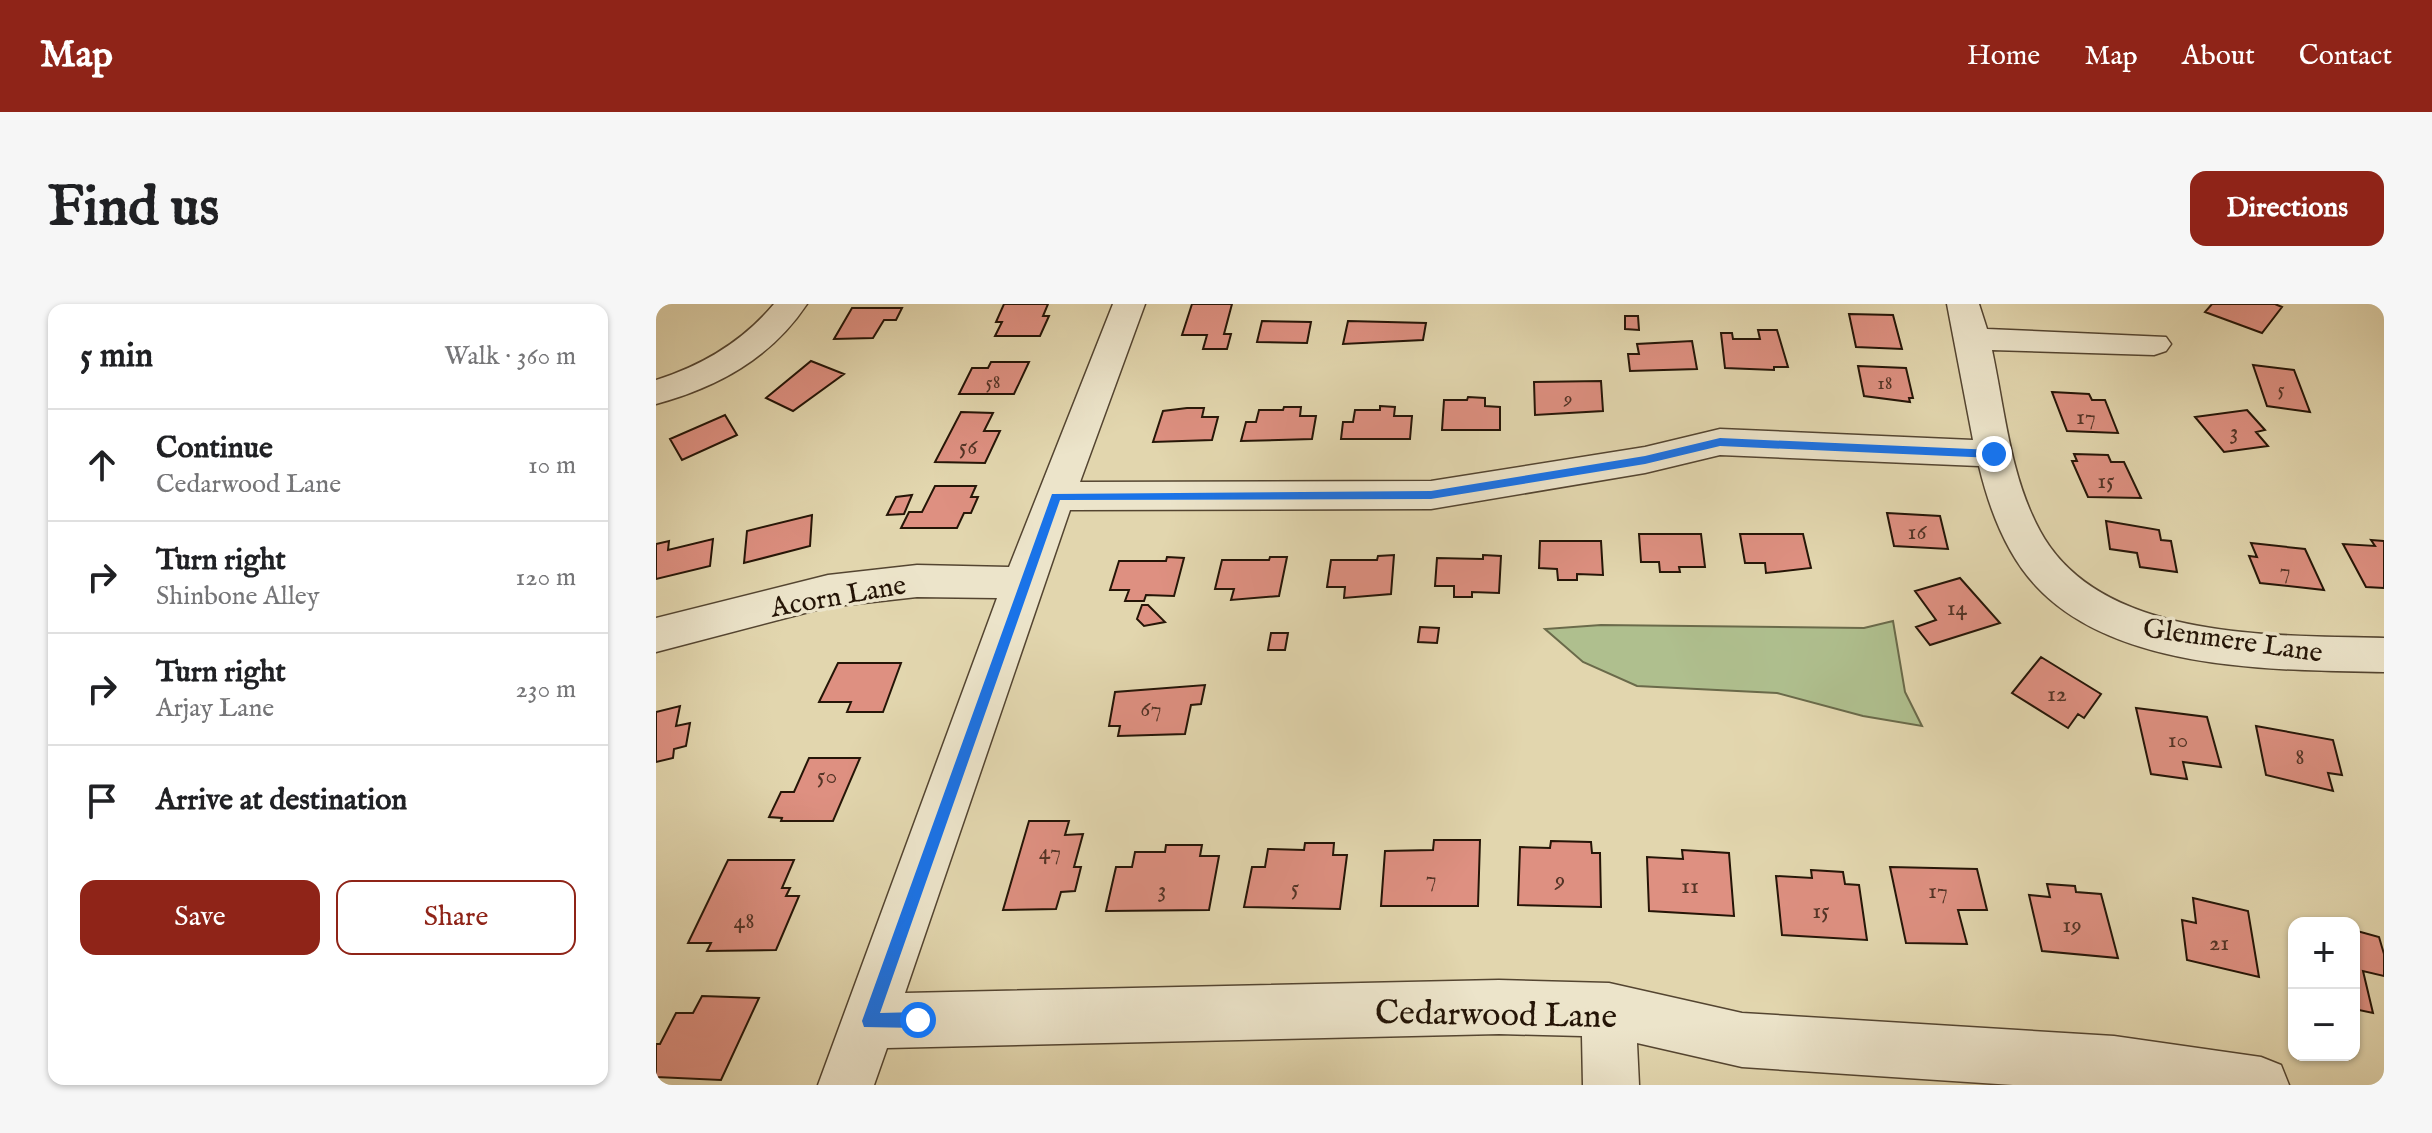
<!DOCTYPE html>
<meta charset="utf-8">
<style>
body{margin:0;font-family:"IM FELL English",serif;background:#f6f6f6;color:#202124}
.controls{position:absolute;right:24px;bottom:24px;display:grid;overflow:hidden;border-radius:16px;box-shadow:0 2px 6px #0004}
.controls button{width:72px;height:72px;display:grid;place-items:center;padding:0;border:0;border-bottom:2px solid #e0e0e0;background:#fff;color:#202124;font:40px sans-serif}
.stop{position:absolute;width:24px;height:24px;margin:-18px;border:6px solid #1a73e8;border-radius:50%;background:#fff}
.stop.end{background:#1a73e8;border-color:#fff;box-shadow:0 2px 8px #0008}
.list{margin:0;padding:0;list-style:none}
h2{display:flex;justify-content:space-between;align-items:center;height:104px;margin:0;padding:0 32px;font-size:34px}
h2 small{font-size:26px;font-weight:400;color:#757577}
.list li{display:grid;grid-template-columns:52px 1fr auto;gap:24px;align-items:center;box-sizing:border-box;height:112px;padding:0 32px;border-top:2px solid #e0e0e0}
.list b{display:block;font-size:30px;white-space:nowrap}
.list p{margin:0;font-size:26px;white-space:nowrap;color:#757577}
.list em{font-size:26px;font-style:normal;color:#757577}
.actions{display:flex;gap:16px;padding:24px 32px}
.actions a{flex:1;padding:18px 0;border:2px solid #8f2418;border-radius:16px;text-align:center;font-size:28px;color:#8f2418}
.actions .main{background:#8f2418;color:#fff}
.icon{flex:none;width:44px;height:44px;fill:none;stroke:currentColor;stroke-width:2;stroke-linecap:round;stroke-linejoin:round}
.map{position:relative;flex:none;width:1728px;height:781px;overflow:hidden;border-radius:16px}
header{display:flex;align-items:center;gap:48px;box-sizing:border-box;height:112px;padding:0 40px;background:#8f2418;color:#fff}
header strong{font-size:38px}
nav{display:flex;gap:44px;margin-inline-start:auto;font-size:28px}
.intro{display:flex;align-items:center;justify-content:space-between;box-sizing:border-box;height:192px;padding:0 48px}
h1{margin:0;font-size:56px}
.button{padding:20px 36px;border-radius:16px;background:#8f2418;color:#fff;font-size:28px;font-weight:700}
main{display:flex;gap:48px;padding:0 48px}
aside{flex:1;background:#fff;border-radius:16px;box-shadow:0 2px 6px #0004}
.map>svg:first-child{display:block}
</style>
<header>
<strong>Map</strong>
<nav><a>Home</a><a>Map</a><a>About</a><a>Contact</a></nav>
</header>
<div class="intro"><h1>Find us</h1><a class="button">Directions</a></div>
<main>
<aside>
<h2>5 min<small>Walk · 360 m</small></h2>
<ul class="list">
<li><svg class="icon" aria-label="ahead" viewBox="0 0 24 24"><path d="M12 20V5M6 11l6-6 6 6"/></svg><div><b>Continue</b><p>Cedarwood Lane</p></div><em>10 m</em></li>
<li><svg class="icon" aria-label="right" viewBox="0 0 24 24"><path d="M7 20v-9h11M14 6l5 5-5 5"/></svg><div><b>Turn right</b><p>Shinbone Alley</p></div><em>120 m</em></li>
<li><svg class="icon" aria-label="right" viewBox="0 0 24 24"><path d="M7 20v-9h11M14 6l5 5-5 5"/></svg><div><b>Turn right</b><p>Arjay Lane</p></div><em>230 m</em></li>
<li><svg class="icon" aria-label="arrive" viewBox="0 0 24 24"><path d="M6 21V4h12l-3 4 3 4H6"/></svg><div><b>Arrive at destination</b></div></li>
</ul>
<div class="actions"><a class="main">Save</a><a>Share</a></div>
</aside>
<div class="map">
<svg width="1728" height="781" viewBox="0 0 1728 781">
<rect width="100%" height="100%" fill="#e2d6ae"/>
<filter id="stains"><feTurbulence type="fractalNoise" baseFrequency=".0025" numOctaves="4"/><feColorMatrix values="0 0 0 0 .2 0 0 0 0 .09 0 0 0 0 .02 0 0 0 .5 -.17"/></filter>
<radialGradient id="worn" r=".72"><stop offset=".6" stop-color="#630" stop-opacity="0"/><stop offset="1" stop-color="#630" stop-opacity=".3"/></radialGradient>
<path fill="#afbf8e" stroke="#6a6a4a" stroke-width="2" d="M1237 317 1249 388 1266 422 1207 412 1121 389 981 382 927 358 889 325 945 321 1208 324Z"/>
<path fill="#de9081" stroke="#251507" stroke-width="2" d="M348 0H392L387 12H393L384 32H339L346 18H340Z
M536 0H576L568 30H575L571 45H547L551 31H526Z
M1556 0H1619L1626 3 1606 29 1549 8Z
M196 4H246L240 16H228L217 34 178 35Z
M1193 10 1237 11 1246 45 1200 43Z
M969 12H982L983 26 969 25Z
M606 17 655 18 651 39 601 38Z
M692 17 770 19 767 36 687 40Z
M1102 26H1121L1132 63H1118V66L1069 64 1065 29H1076L1077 35H1104Z
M1036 37 1041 65 974 67 972 50H983L981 40Z
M155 57 188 70 137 107 110 94Z
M335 58H373L358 90H303L316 64H332Z
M1597 61 1638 66 1654 108 1611 102Z
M1202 62 1250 64 1257 94H1253L1254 98 1208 92Z
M945 77 947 107 879 111 878 78Z
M1396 88 1433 90 1436 96H1449L1462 129 1411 127Z
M812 93 829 94V102L844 103V126H786L788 96H811Z
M724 102 739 103 738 112H756L754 135H685L687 118H697L699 106H724Z
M628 103H645L644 112H660L656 135 585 137 590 118H600L603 106H627Z
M531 104H548L546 113H562L556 136 497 138 507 107Z
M1591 106 1609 126 1600 128 1612 142 1568 148 1539 113Z
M305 108 337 109 328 127H344L329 159 279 158Z
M69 111 81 131 26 156 14 135Z
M1418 150 1452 151 1455 158H1468L1485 194 1432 193 1416 157H1421Z
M279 182H320L315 193H322L315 209H308L301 224H245L253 208H266Z
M256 191 248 210 231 211 240 193Z
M1231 209 1284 212 1292 245 1238 242Z
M156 211 154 242 88 259 91 227Z
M1450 217 1503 226 1505 236 1515 237 1521 268 1484 263 1481 249 1454 245Z
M983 230H1045L1049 263H1023L1024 268H1004L1003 258H985Z
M1084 230H1147L1155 264 1110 269 1109 259H1089Z
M57 235 54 262 0 275V240L13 237 12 246Z
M1715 236 1728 237V284L1710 283 1687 240 1719 242Z
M884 237H945L947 271 921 270V276H902L901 265 883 264Z
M1595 239 1649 245 1668 286 1604 279 1593 252 1601 253Z
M738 251 735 290 688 294 689 283H671L675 256H721L722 252Z
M827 251 845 252 843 289 816 288V293H798V282H779L781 254 827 255Z
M511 253 528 254 518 292 490 291 488 297H469L473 286H454L463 257H510Z
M614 253H631L623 292 575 296 578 285H559L566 256H613Z
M1304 274 1344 319 1274 341 1260 323 1280 316 1259 287Z
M486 301H492L509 318 488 322 481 315Z
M764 323 783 324 781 339 762 338Z
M615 329H632L629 346H612Z
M1385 353 1445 390 1428 414 1422 410 1412 424 1356 389Z
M182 359H245L227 408H191L195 398H163Z
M549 381 545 400 535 401 529 430 462 432 464 422H453L459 388Z
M24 402 20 422 34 419 30 442 18 445 17 454 0 458V408Z
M1480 404 1551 413 1565 463 1527 458 1531 475 1495 470Z
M1600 422 1677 436 1686 471 1672 469 1677 487 1610 471Z
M153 454H204L177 517H125L126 514 113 513 125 488H138Z
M373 517H413L409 531 427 530 418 563H425L419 587 405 588 400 605 347 606Z
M778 536H824L822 602H725L729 547 777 546Z
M895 537 935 538 936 549H944L945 603 862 601 864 543 894 544Z
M649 539H678L677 551H691L684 605 588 603 596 563H609L612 545 648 546Z
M510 541H546L544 552H563L553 606 450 607 460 563H476L479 548H509Z
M1026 546 1073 549 1078 612 993 607 991 553 1027 555Z
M72 556H138L126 584H134L130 592H143L120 646 51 647 55 639H32Z
M1234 563 1321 565 1331 606H1302L1311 640 1250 639Z
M1155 566 1187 568 1189 580 1203 581 1211 636 1126 631 1120 572 1156 574Z
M1391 580 1419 582 1420 588 1445 590 1462 654 1386 647 1373 591 1394 593Z
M1537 594 1592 607 1603 673 1531 656 1526 616 1540 619Z
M1701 627 1723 633 1728 650V672L1707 667 1717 709 1698 705Z
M46 692 103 694 65 776 0 773V740H4L20 709H37Z"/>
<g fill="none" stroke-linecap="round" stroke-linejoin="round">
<g stroke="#544531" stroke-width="3">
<path id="minor" d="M118 0H151C115 54 62 83 0 100V76C47 61 86 38 118 0Z
M457 0H489L424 178 775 177 989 143 1064 125 1317 136 1291 0H1323L1331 25 1510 33 1515 40 1510 47 1498 51 1336 46C1349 107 1354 172 1384 227 1444 338 1620 331 1728 334V368C1620 366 1460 368 1380 282 1350 250 1333 204 1323 162L1064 151 989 169 775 205 414 206 249 689 843 676 953 679 1086 709 1458 732 1605 753 1625 761 1633 781H1357L1086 763 981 739 983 781H927L926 732 843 730 231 744 218 781H162L341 294 261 293 172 303 0 348V314L172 271 261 261 353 263Z"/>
</g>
<use href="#minor" fill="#ece4ca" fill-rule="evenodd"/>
</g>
<path fill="#1a73e8" d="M1064 134 1338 146 1343 150 1338 154 1064 142 989 160 775 195 404 196 224 709 262 708 270 716 262 724 208 723 206 717 396 190 775 187 989 152Z"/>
<g text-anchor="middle" stroke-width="7" stroke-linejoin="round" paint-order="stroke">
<g font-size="20" fill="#533426">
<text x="337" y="84">58</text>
<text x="1229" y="85">18</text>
<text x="1625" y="91">5</text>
<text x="912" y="100">9</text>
</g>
<g font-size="24" fill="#533426">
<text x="1430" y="120">17</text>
<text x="1578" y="135">3</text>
<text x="312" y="150">56</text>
<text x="1450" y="184">15</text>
<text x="1261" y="235">16</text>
<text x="1629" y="274">7</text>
<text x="1301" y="311">14</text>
<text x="1401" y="397">12</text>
<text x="495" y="412">67</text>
<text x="1522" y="443">10</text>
<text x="1644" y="460">8</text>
<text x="171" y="479">50</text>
<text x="394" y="555">47</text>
<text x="775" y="582">7</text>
<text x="904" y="583">9</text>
<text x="1034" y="589">11</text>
<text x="639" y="591">5</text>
<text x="506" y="593">3</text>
<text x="1282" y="594">17</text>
<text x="1165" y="614">15</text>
<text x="88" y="624">48</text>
<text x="1416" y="628">19</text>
<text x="1563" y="646">21</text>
</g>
<g font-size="28" fill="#251507" stroke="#ece4ca">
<text transform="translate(182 291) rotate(-10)" y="10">Acorn Lane</text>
<text transform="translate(1577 335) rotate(8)" y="10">Glenmere Lane</text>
</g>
<g font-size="34" fill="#251507" stroke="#ece4ca">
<text transform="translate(840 709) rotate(1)" y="12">Cedarwood Lane</text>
</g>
</g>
<rect width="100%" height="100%" filter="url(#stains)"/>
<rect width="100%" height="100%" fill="url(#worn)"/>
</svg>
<div class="controls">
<button>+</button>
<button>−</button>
</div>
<div class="stop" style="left:262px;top:716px"></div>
<div class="stop end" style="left:1338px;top:150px"></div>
</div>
</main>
